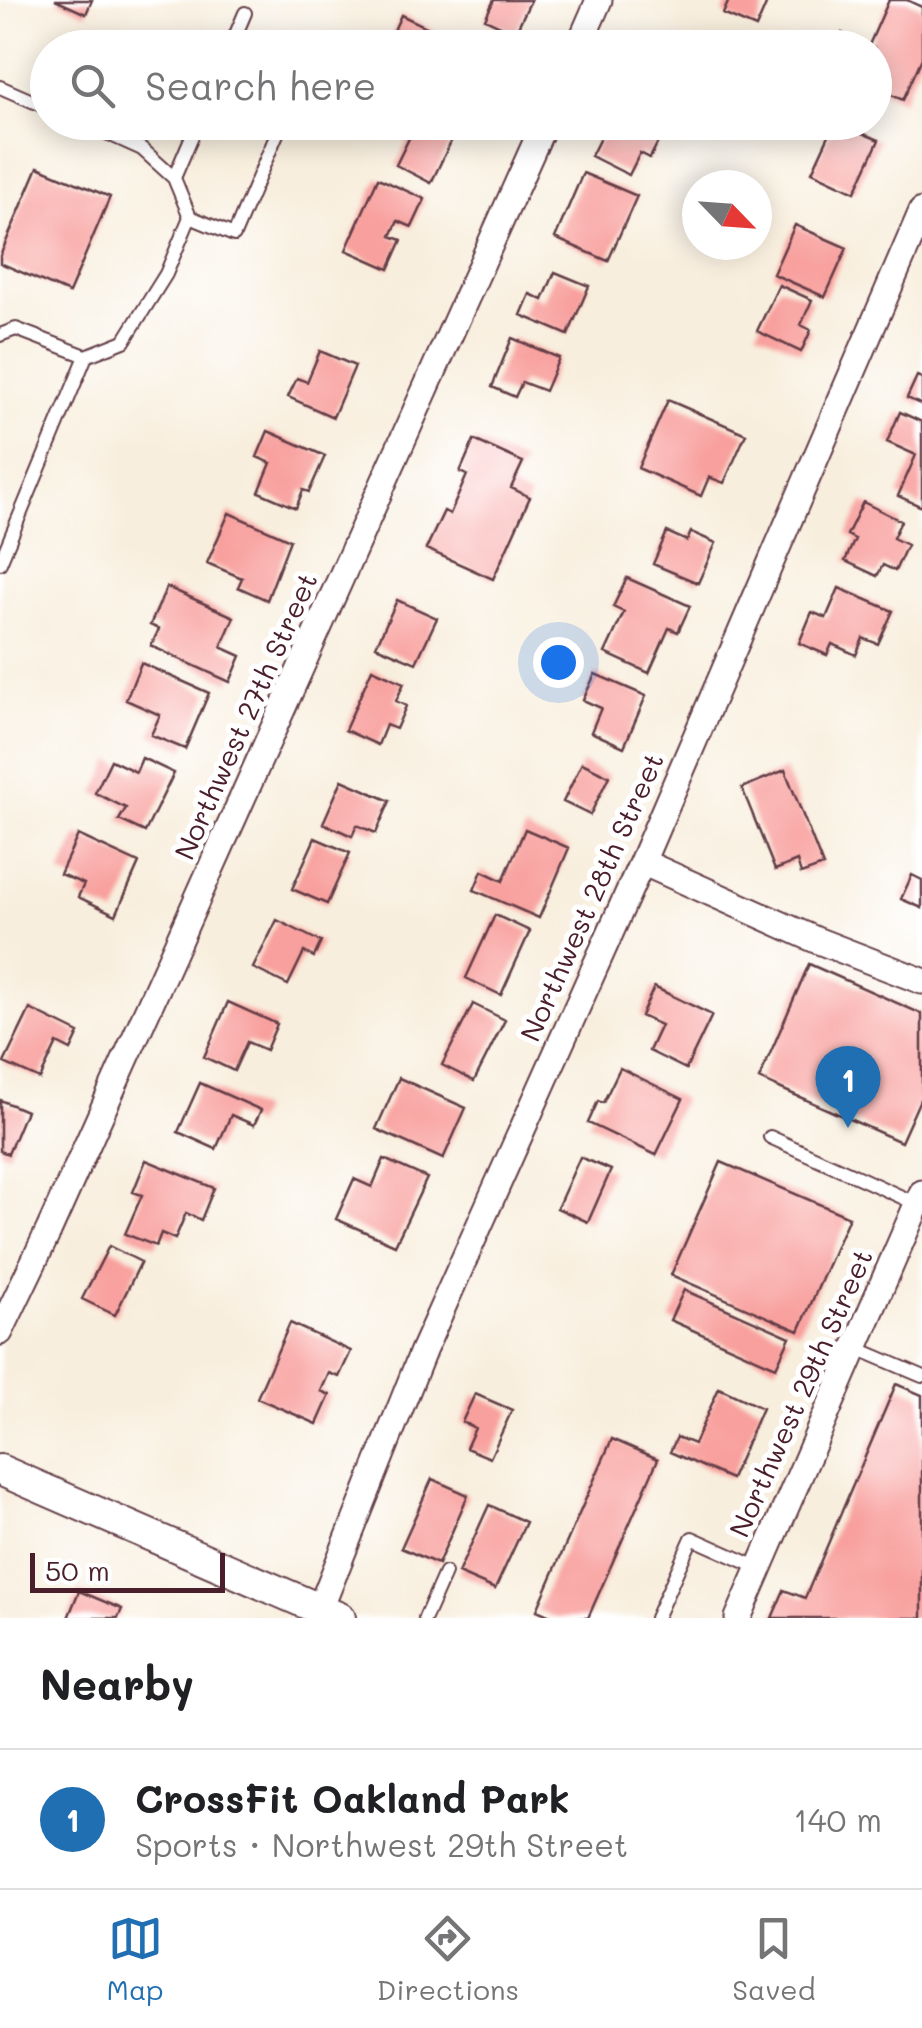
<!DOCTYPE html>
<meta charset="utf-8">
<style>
body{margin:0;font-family:Mali,sans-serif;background:#f6f6f6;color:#202124}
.compass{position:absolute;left:682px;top:170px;width:90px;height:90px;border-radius:50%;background:#fff;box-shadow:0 5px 25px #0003;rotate:115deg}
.scale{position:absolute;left:30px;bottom:25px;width:195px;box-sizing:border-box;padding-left:10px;border:5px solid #4a1f2b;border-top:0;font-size:28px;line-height:35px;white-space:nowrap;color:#4a1f2b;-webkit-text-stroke:8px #fff;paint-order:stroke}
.you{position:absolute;left:558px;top:662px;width:35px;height:35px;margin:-25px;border:8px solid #fff;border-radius:50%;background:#1a73e8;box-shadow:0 0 0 15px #1a73e833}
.badge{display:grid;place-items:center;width:65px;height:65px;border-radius:50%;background:#1f6fb2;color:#fff;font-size:32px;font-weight:700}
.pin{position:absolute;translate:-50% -82px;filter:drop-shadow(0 2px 5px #0008)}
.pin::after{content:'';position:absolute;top:52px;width:35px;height:30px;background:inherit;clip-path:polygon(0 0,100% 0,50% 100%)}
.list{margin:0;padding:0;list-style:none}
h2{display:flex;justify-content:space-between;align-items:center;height:130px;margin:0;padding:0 40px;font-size:42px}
h2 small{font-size:32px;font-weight:400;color:#757577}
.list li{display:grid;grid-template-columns:65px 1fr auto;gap:30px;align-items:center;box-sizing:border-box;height:140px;padding:0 40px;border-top:2px solid #e0e0e0}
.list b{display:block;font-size:38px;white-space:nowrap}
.list p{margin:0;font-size:32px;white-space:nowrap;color:#757577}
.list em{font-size:32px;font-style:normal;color:#757577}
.icon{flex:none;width:55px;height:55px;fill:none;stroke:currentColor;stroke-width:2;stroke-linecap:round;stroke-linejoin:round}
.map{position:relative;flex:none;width:922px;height:1618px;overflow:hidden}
.search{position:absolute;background:#fff;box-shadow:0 5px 25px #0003;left:30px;right:30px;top:30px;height:110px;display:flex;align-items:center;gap:25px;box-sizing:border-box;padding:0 35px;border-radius:55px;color:#757577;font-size:38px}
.sheet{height:270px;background:#fff}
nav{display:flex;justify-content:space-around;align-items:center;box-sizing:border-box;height:140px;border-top:2px solid #e0e0e0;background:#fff;font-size:28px;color:#757577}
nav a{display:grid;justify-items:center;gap:5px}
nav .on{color:#1f6fb2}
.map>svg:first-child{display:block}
</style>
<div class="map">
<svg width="922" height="1618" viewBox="0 0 922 1618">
<rect width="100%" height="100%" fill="#fff"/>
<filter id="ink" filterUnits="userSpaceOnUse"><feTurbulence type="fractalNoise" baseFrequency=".01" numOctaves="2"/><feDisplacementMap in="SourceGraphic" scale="20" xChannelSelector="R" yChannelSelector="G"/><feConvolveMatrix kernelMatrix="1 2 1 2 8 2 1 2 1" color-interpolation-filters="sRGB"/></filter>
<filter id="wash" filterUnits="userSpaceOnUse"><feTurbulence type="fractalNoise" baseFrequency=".0048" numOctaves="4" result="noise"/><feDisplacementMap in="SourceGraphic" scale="40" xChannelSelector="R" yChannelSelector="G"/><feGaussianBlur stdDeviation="2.25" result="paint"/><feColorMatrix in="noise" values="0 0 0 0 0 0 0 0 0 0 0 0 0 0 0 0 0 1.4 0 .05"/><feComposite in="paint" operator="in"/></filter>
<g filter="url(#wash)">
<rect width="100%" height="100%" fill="#f8eedd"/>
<g id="blocks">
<path fill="#f8a09e" d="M55 0H92L86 14Z
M494 0H531L515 33 485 19Z
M729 0H768L756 28 723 14Z
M889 0H907L922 7V58L903 100 874 88V48H835L842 33 869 45Z
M401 15 435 31 427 48H386Z
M417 122H450L458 127 431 183 396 165Z
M608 122H649L664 130 650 158 640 153 629 175 591 156Z
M835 122 879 140 855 192 812 172Z
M38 167 110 197 69 293 0 263V256Z
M583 173 637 196 608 261 555 238Z
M378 178 425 199 412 227 398 221 391 236 402 240 389 269 346 250Z
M795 225 847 248 825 297 773 274Z
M555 272 589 286 568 335 521 315 530 294 543 300Z
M779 285 812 300 801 325 811 330 801 352 757 331Z
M512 338 559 358 545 391 522 382 515 397 492 387Z
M320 351 355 366 333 417 288 397 297 378 307 382Z
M917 376 922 378V405L907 398Z
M668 400 746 434 724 483 709 477 701 496 638 468Z
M900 412 922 422V507L898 496 916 455 887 442Z
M268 431 325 456 309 492 303 490 296 508 259 492 271 463 257 457Z
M474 440 523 462 511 488 530 497 493 579 426 549 444 511 450 514 467 475 460 472Z
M863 502 901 521 893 538 907 545 895 571 883 565 877 576 845 561 855 539 847 535Z
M229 513 290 540 267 600 238 587 242 578 207 563Z
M667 532 687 541 691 532 716 543 698 583 653 564Z
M627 578 690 606 678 632 669 628 649 673 605 653 624 612 613 607Z
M167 587 234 617 221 647 241 656 230 682 151 646 159 629 150 625Z
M839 588 893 611 878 644 863 638 856 655 832 644 827 655 799 643 812 612 826 618Z
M397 600 437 618 416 663 376 646Z
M141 663 209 693 185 749 151 735 160 715 126 700Z
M372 669 404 683 396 701 406 706 396 729 386 725 378 745 345 730Z
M595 674 646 696 624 747 591 732 601 708 583 700Z
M142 758 174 773 145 832 119 820 126 808 95 793 111 760 136 772Z
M582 763 609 776 590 815 563 802Z
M785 770 823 866 801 874 797 861 775 870 742 788Z
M342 780 390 801 376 833 357 825 352 836 323 823Z
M525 829 569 848 539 918 474 890 482 871 503 881Z
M78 835 139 863 116 915 78 897 84 884 60 874Z
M315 838 350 853 327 904 292 889Z
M912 875 922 880V908L901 899Z
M495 915 530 931 501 995 466 978Z
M277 920 321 942 314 957 304 952 288 985 253 968Z
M809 964 922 1014V1095L901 1142 759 1079Z
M654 987 712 1015 686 1069 649 1051 661 1025 641 1016Z
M228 1002 277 1024 266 1050 247 1042 234 1071 204 1057Z
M473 1004 505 1020 474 1081 442 1065Z
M30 1009 79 1033 71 1050 57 1043 40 1079 4 1063Z
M620 1068 683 1099 656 1155 588 1123 598 1101 603 1103Z
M399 1078 466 1108 443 1159 376 1129Z
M200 1083 261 1110 254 1125 231 1115 216 1149 178 1132Z
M0 1100 26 1111 8 1154 0 1151Z
M580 1157 611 1170 588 1222 557 1208Z
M384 1159 427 1178 395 1245 336 1219 354 1179 372 1187Z
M146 1160 214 1188 201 1220 186 1213 175 1239 161 1233 156 1246 125 1234 142 1195 133 1192Z
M721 1162 849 1217 799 1331 671 1275Z
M109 1246 141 1262 115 1315 82 1299Z
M684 1290 790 1337 776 1367 670 1320Z
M290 1323 351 1351 339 1377 329 1373 321 1391 330 1395 317 1424 257 1398Z
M896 1384 922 1395V1618H772L784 1590 805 1598Z
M719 1388 762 1408 731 1479 670 1452 677 1437 694 1444Z
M475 1394 512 1410 490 1458 466 1448 475 1428 462 1422Z
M612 1439 658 1459 588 1618H555L537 1610Z
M432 1479 468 1495 438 1564 401 1548Z
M489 1505 526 1522 495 1589 458 1573Z
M79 1591 122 1609 118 1618H68Z"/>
</g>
</g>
<g filter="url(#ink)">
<use href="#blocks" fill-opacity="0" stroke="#643e46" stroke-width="2.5"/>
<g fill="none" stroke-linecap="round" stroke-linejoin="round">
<g stroke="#643e46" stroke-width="16">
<path id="service" d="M230 48 245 13
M314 48 315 45
M0 87 48 108
M82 122 142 149 174 178
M190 217 174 178 198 122
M0 335 16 329 86 356
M0 563 86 356 124 341 166 274 190 217 234 235 282 122
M770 1137 917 1204
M854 1347 922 1376
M425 1618 445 1573
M656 1618 692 1538 757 1567"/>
</g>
<g stroke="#643e46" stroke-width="29">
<path id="minor" d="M578 48 599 0
M642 862 816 940 922 981
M0 1332 49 1230 545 122
M320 1609 423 1351 642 862 922 211
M738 1618 922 1193"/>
</g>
<g stroke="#643e46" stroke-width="34">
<path id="tertiary" d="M0 1470 340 1618"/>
</g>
<use href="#service" stroke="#fff" stroke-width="12"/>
<use href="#minor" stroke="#fff" stroke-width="25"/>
<use href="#tertiary" stroke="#fff" stroke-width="30"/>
</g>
</g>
<g text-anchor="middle" stroke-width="10" stroke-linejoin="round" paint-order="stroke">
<g font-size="28" fill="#4a1f2b" stroke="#fff">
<text transform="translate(246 716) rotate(-66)" y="10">Northwest 27th Street</text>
<text transform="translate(592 897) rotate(-66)" y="10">Northwest 28th Street</text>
<text transform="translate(801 1393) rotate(-66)" y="10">Northwest 29th Street</text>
</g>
</g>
</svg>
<svg class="compass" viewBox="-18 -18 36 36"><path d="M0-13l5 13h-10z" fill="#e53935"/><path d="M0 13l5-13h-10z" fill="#757577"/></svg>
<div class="scale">50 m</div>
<div class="you"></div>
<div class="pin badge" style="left:848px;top:1128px">1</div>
<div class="search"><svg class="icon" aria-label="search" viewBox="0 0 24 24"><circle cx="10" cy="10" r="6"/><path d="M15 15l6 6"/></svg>Search here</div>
</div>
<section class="sheet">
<h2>Nearby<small></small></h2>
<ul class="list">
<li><span class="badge">1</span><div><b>CrossFit Oakland Park</b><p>Sports · Northwest 29th Street</p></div><em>140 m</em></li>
</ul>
</section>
<nav>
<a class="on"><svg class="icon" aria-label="map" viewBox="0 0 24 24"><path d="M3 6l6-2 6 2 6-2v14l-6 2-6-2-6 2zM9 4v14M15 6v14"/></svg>Map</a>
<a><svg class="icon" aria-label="directions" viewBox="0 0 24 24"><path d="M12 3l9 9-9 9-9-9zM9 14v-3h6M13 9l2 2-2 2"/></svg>Directions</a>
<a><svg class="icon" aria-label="saved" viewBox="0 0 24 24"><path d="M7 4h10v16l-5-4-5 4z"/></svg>Saved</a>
</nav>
